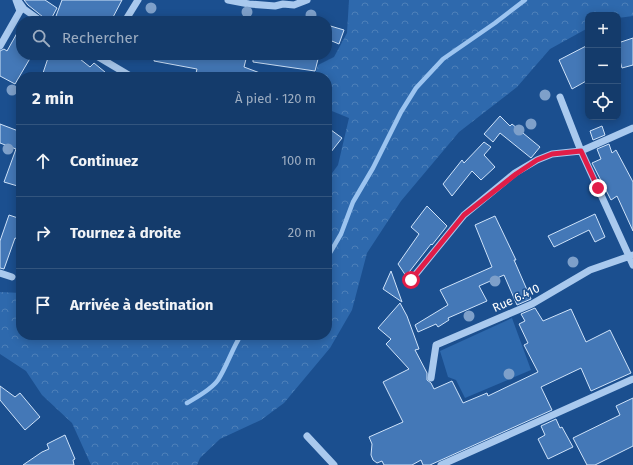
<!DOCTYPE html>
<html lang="fr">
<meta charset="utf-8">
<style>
body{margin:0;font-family:"Fira Sans",sans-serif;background:#214673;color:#f1f3f6}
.controls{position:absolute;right:12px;top:12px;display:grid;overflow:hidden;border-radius:8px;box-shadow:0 2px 10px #0003}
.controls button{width:36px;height:36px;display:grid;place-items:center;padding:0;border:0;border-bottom:1px solid #33557e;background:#143b6b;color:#f1f3f6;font:20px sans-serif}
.stop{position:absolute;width:12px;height:12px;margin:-9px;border:3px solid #e11d48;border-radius:50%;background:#fff}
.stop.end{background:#e11d48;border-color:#fff;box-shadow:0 1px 4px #0008}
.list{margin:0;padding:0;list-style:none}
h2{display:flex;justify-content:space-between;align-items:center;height:52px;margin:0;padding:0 16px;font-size:17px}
h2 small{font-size:13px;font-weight:400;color:#9dadc1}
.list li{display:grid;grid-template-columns:26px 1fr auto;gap:12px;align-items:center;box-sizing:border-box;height:72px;padding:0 16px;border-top:1px solid #33557e}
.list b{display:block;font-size:15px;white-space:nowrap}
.list em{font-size:13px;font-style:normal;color:#9dadc1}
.icon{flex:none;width:22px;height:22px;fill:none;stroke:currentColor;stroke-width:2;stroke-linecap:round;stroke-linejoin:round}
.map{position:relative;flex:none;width:633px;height:465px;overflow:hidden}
.search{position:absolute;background:#143b6b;box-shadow:0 2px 10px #0003;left:16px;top:16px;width:316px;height:44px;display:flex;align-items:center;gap:10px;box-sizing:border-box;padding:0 14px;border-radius:16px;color:#9dadc1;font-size:15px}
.panel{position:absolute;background:#143b6b;box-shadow:0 2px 10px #0003;left:16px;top:72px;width:316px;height:268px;border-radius:16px}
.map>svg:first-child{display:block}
</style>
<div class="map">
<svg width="633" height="465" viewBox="0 0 633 465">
<defs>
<pattern id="forest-crowns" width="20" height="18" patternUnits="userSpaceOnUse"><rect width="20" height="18" fill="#2e69ad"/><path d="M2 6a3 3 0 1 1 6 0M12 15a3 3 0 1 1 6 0" fill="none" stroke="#4d80b9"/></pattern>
</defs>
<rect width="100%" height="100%" fill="#1b4f8f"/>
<path fill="#2e69ad" d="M512 318 531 370 465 398 456 380 448 377 440 351Z"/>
<path fill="url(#forest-crowns)" d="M349 0H633V16L618 18V15H588V28L550 49 517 87 459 132 401 201 367 253 352 310 330 348 284 403 261 420 220 439 200 458 197 465H91L72 423 42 395 26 371 0 354V292L21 293V335H327V180L338 165 349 118 327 109V77H314L318 65 334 57 347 33Z"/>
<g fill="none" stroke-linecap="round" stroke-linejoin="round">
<path stroke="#9cc4f0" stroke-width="4.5" d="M327 258 341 234 353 202 373 168 401 112 416 88 443 59 495 23 525 0
M187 403C197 397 211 390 218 380 227 366 232 349 241 335"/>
</g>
<path fill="#4478b7" stroke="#cfe3fa" d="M24 0H45L57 8 50 21H48L28 5Z
M62 0H122L111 21H67L56 16Z
M327 25 344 30 339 44 327 39Z
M21 26V55H32L15 84 0 76V51L4 49 7 51Z
M633 38V65L622 68 618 54V43Z
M588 45V80L572 89 559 60Z
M49 55H75L90 67 94 63 111 77H48L43 73Z
M155 55H247L244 67 268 76V77H195L197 69 154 61Z
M253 55H319L315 71 253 62Z
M500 116 510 126 512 124 540 147 531 158 500 133 493 142 484 134Z
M0 124 21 132V187L4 182 16 149 0 143Z
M602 126 605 135 593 140 590 131Z
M327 127 342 138 327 157Z
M484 142 491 147 484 155 495 167 481 180 472 171 452 196 443 184 462 160 464 163Z
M609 144 612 153 616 150 633 182V231L617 196 611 200 592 163 601 159 597 149Z
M427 206 447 226 432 245 431 244 406 276 398 264 419 234 411 227Z
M595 214 605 237 595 242 589 230 554 247 548 236Z
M9 215 21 219V240L15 238 4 269 0 268V241Z
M495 216 516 260H514L531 299 517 305 504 275 479 286 487 301 448 318 449 320 438 327 436 324 418 332 415 325 448 305 440 290 492 267 475 225Z
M391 271 402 302 383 289Z
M400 303 407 316 419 349 415 350 427 373V380L431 383 434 389 452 381 463 403 487 393 488 396 538 372 524 345 528 343 519 324 525 321 521 314 535 308 543 321 571 309 586 342 610 330 631 373 591 391 581 368 541 387 552 410 430 465H423L421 460 412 465H384L382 461 377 463 373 460 371 455 372 444 369 437 403 422 383 382 409 369 386 344 391 339 378 328Z
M0 386 15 397 20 393 40 417 25 430 0 400Z
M633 398V446L595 465H587L573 438 620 415 616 406Z
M556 419 560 428 562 427 573 447 548 459 538 439 545 435 541 426Z
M65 435 75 459 73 460 74 465H23L42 452 49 449 47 444Z"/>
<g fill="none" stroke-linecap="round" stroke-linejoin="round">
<path stroke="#a9c9ee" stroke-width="7" d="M228 0 249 4 275 6 283 4 294 5 307 0
M19 2 24 9 41 21
M125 21 138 0
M0 46 20 11 16 0
M95 55 132 77
M560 97 581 151 633 128
M0 273 12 277
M411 280 464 215 515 173 537 160 552 154 581 151 633 265
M431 378 436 345 532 304 590 270 633 255
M307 436 334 465
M441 465 633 379"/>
</g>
<g fill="#7ea0ca">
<circle cx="151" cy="8" r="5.5"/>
<circle cx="247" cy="12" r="5.5"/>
<circle cx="311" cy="15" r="5.5"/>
<circle cx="12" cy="90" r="5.5"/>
<circle cx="545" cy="95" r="5.5"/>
<circle cx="531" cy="124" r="5.5"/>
<circle cx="519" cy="130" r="5.5"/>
<circle cx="8" cy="149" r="5.5"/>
<circle cx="573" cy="262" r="5.5"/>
<circle cx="495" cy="281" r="5.5"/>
<circle cx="469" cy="316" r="5.5"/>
<circle cx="509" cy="374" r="5.5"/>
</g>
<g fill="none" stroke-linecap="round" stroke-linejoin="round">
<path stroke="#e11d48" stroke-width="5" d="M411 280 464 215 516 174 537 160 552 154 581 151 598 188"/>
</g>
<g text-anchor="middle" stroke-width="3" stroke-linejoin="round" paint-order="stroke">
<g font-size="12" fill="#fff" stroke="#1b4f8f">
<text transform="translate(516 298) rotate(-25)" y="4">Rue 6.410</text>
</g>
</g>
</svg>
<div class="controls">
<button>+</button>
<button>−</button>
<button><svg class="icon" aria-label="locate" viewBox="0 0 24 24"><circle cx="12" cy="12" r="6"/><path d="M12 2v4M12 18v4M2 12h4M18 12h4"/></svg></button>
</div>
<div class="stop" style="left:411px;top:280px"></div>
<div class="stop end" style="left:598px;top:188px"></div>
<div class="search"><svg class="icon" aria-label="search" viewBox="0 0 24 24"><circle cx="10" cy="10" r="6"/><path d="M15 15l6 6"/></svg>Rechercher</div>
<section class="panel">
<h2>2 min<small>À pied · 120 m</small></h2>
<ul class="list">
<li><svg class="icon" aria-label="ahead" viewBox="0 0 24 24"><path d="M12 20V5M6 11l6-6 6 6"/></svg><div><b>Continuez</b></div><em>100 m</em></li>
<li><svg class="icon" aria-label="right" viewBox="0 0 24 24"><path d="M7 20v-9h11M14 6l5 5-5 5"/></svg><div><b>Tournez à droite</b></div><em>20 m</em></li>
<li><svg class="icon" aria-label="arrive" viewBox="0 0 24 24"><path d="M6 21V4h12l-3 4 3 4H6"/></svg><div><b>Arrivée à destination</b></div></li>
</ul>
</section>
</div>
